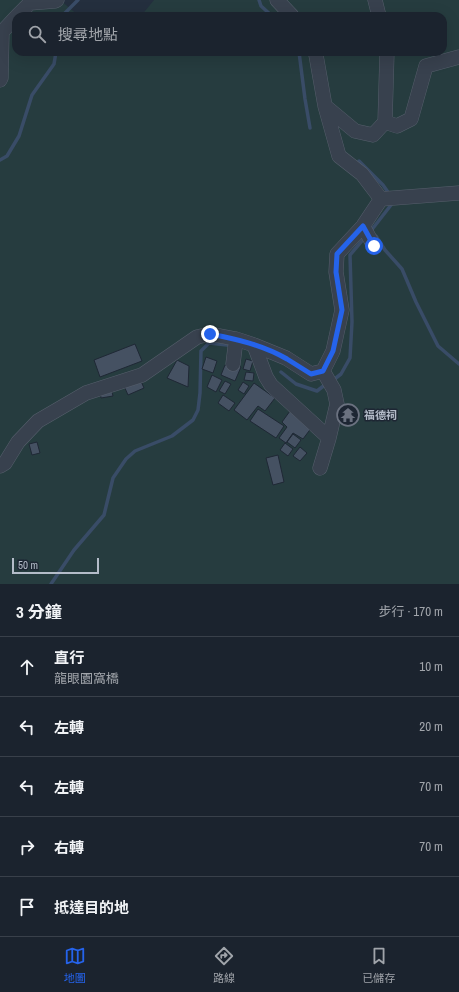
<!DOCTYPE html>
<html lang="zh-TW">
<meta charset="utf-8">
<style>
body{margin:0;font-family:"Archivo Narrow","Noto Sans TC",sans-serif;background:#282f3a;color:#f1f3f6}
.scale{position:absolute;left:12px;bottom:10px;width:87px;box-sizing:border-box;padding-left:4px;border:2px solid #b4bcc9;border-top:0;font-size:11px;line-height:14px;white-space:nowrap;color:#b4bcc9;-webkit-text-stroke:3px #1d2633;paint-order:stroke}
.stop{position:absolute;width:12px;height:12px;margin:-9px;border:3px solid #2563eb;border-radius:50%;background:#fff}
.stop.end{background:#2563eb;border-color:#fff;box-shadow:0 1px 4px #0008}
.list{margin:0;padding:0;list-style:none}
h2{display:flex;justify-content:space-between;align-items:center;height:52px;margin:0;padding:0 16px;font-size:17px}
h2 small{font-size:13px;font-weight:400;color:#a0a4aa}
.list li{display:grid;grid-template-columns:26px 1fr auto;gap:12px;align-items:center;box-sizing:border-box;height:60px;padding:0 16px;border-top:1px solid #39404a}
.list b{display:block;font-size:15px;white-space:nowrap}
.list p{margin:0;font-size:13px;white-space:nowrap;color:#a0a4aa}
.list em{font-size:13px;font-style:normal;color:#a0a4aa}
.icon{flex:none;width:22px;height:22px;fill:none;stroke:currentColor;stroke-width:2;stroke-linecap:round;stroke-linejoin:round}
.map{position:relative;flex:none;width:459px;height:584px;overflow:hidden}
.search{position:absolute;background:#1b232e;box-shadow:0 4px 16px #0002;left:12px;right:12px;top:12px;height:44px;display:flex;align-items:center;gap:10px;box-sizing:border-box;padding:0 14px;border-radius:12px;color:#a0a4aa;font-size:15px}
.sheet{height:352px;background:#1b232e}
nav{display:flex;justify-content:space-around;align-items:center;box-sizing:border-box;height:56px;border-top:1px solid #39404a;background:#1b232e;font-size:11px;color:#a0a4aa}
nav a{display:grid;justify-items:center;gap:2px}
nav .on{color:#2563eb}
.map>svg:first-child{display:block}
</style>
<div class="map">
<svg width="459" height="584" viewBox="0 0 459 584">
<rect width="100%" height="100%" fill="#242f3e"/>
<path fill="#263c3f" d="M0 0H60L79 16H16V52H443V16H141L154 0H459V584H0Z"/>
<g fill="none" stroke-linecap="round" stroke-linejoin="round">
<path stroke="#394c67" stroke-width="3.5" d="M259 0 261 6 272 16
M62 16 78 0
M299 52 305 99 310 128
M0 160 7 156 19 136 32 95 54 64 56 52
M359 161 383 185 390 195
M370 232 391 205V202
M376 236 385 250 402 269 416 302 438 346 459 364
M281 372 296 384 317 391 326 384
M332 381 341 374 350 358 352 322 350 255 366 236
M51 584 74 550 104 515 113 478 126 459 135 451 172 436 193 420 198 410 200 393 201 351 209 343 227 345"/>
</g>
<path fill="#455162" stroke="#1f2835" d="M135 344 142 361 100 377 94 360Z
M206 357 217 361 213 373 202 369Z
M246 359 253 361 250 371 243 369Z
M177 360 189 366 188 387 167 378Z
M225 365 236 369 237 366 241 367 235 381 221 375Z
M246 372 254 373 253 381 244 380Z
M212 375 222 380 216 392 207 387Z
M140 379 144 388 128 395 124 386Z
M225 381 231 384 225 394 219 391Z
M243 382 249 386 244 394 238 390Z
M254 383 275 398 265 411 258 406 247 420 234 410Z
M111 388 113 396 101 398 100 391Z
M223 395 235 403 229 411 218 403Z
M346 406 357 413 351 424 339 417Z
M258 409 284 426 276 438 250 421Z
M290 411 312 427 303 439 293 433 286 443 279 438 287 427 282 422Z
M293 434 301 440 295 448 287 442Z
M37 442 40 453 32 455 29 444Z
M285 443 293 449 288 456 280 450Z
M300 447 307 453 300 461 293 456Z
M278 455 284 482 273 485 266 458Z"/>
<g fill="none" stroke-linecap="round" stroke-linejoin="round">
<g stroke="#565f6c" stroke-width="15">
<path id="minor" d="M277 0 292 16
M375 0 379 16
M17 16 30 3 55 1 57 0
M0 80 1 78 2 32 16 17
M325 106 355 131 373 135 385 122 397 126 411 119 426 66 459 57
M385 122 387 52
M381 199 459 193
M363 226 374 246
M254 345 266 377 271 385 329 438
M233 364 236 339
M0 466 5 463 18 442 38 421 86 393 142 375 197 337 210 334 236 339 254 345 286 358 311 374 323 371 333 351 342 310 336 272 337 254 363 226 381 199 362 174 339 156 325 106 316 55 315 52
M320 468 329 438 337 404 334 390 323 371"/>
</g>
<use href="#minor" stroke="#38414e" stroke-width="14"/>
</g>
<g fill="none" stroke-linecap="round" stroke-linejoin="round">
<path stroke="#2563eb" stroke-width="5" d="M210 334C236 339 263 345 287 359 295 364 303 369 311 374L323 371 333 351 342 310 336 272 337 254 363 226 374 246"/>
</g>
<defs>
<g id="temple-ring" transform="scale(1.15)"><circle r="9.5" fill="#1d2633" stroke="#6b7280" stroke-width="1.5"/><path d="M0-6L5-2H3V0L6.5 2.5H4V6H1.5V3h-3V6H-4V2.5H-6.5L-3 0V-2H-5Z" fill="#6b7280"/></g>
</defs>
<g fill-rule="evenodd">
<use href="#temple-ring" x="348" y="415"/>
</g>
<g text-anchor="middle" stroke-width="3" stroke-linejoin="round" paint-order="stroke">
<g font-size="11" font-weight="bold" fill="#b4bcc9" stroke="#1d2633" text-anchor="start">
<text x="364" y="419">福德祠</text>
</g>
</g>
</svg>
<div class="scale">50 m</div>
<div class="stop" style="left:374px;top:246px"></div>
<div class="stop end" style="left:210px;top:334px"></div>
<div class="search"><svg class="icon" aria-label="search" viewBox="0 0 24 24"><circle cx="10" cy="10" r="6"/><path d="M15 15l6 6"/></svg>搜尋地點</div>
</div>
<section class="sheet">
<h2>3 分鐘<small>步行 · 170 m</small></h2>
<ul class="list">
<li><svg class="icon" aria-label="ahead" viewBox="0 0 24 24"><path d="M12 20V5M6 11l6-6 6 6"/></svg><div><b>直行</b><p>龍眼園窩橋</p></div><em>10 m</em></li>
<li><svg class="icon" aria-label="left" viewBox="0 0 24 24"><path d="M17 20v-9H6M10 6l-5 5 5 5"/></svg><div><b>左轉</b></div><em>20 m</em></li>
<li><svg class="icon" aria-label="left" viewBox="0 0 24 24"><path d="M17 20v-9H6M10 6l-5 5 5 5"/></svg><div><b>左轉</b></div><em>70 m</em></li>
<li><svg class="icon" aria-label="right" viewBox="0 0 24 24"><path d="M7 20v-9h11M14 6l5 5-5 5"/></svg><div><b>右轉</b></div><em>70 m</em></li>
<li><svg class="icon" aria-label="arrive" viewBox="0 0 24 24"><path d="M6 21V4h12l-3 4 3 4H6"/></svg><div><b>抵達目的地</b></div></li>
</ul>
</section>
<nav>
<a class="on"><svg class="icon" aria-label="map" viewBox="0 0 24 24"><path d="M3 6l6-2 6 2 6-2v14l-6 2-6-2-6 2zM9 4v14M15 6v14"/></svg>地圖</a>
<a><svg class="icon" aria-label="directions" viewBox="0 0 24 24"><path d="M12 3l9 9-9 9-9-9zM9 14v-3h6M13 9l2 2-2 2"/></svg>路線</a>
<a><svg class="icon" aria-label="saved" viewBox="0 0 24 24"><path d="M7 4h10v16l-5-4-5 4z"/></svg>已儲存</a>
</nav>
